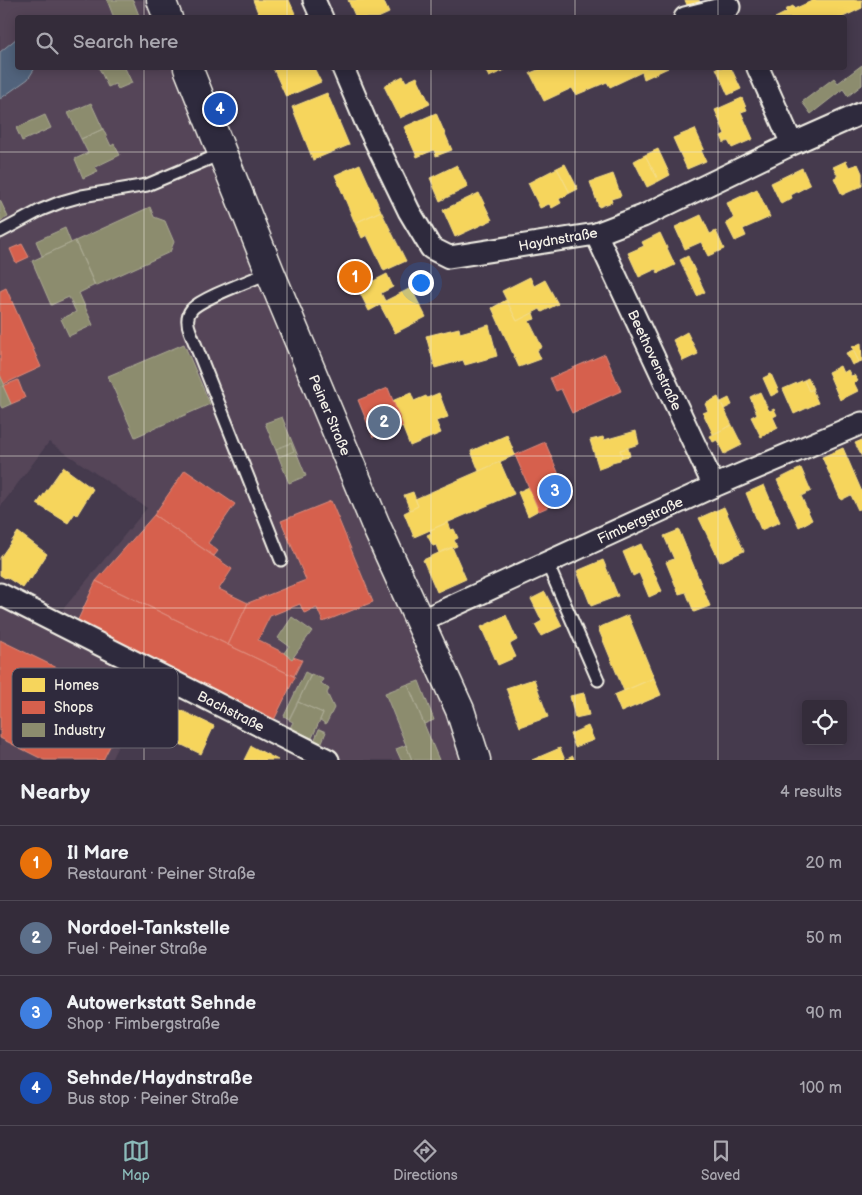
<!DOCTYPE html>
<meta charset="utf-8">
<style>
body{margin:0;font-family:"Balsamiq Sans",sans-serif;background:#3f3845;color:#f1f3f6}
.controls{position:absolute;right:15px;bottom:15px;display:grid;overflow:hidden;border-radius:5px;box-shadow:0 2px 12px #0003}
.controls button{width:45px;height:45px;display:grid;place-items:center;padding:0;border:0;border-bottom:1px solid #4e4854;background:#342c3a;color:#f1f3f6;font:25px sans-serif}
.you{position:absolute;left:420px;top:282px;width:18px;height:18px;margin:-12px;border:4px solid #fff;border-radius:50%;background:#1a73e8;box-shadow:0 0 0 8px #1a73e833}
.badge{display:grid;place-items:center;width:32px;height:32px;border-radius:50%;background:#8bbbb9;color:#fff;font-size:16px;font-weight:700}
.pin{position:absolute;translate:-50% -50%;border:2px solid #fff;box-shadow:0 1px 5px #0006}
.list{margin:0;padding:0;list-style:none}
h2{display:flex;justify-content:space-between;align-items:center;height:65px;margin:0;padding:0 20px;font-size:21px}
h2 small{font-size:16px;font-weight:400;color:#a9a7af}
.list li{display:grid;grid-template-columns:32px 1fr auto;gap:15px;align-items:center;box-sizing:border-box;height:75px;padding:0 20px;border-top:1px solid #4e4854}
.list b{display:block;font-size:19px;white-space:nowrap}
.list p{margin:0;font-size:16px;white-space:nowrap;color:#a9a7af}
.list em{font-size:16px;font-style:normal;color:#a9a7af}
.icon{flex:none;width:28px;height:28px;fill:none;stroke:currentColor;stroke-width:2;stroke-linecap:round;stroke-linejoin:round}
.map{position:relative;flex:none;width:862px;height:760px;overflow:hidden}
.search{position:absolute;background:#342c3a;box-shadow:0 2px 12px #0003;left:15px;right:15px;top:15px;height:55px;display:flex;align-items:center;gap:12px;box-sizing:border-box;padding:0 18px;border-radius:5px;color:#a9a7af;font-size:19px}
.sheet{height:365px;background:#342c3a}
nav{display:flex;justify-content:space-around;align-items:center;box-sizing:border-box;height:70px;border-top:1px solid #4e4854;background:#342c3a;font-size:14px;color:#a9a7af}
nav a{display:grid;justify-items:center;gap:2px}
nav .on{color:#8bbbb9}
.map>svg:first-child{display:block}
</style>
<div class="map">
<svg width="862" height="760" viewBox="0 0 862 760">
<rect width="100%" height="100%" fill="#453a4d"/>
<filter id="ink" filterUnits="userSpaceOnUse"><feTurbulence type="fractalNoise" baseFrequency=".02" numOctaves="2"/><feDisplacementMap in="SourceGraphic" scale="10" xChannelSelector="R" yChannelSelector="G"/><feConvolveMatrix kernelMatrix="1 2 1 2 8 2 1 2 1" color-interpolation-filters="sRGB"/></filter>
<g filter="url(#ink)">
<path fill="#544558" d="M0 0H161L168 17 18 18V68H189L476 760H326L154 672 111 760H0V594L54 620 147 508 49 442 0 507Z"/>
<path fill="#51647c" stroke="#929ca7" d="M17 38 18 68H35L28 79 0 99V52Z"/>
<path fill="#f6d55c" stroke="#f5dd86" d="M253 0H289L297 18H260Z
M348 0H383L389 13 378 18H356Z
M685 0H699L701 5 689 10Z
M814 0H862V8L841 18H775L787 12 785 10 793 6 794 9Z
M273 68H314L321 82 286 97Z
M484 68H509L489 77Z
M543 68H668L644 79 642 72 610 87 607 82 576 95 572 88 544 101 530 73Z
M716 68H731L741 89 728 95Z
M403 76 406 82 417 77 430 104 400 118 384 86Z
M327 93 349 145 313 160 292 107Z
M742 98 747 110 741 112 753 139 732 148 728 141 724 143 721 136 725 134 715 110Z
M436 113 452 150 436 156 434 150 417 157 404 127Z
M695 129 704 149 701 150 706 161 687 169 673 138Z
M658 149 670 175 659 181 645 155Z
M645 155 659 181 647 187 634 161Z
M846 161 849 167 858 164 862 173V186L842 195 834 178 838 176 833 167Z
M360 164 381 211 355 223 335 175Z
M565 164 578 189 570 193 557 168Z
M457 165 468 187 440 201 430 178Z
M557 168 570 193 559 199 561 203 552 208 549 204 540 208 528 183Z
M802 168 810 185 791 195 792 198 781 204 771 183Z
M613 174 621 196 611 199 612 202 599 207 590 182Z
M757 189 770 217 743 229 746 236 735 241 726 223 734 219 727 203Z
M479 193 492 220 455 237 443 210Z
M381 211 406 261 384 271 367 235 362 238 355 223Z
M701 215 710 234 716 231 724 249 708 256 701 242 685 249 675 227Z
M660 233 675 265 658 273 656 269 639 277 628 253 644 246 642 242Z
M688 256 705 292 697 296 680 260Z
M387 274 393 287 381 293 385 301 411 288 426 317 395 333 380 305 369 311 358 289Z
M530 277 534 286 545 280 558 304 542 312 540 309 517 321 502 291Z
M506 300 517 321 533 313 535 319 529 321 542 347 537 350 541 359 519 367 492 308Z
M489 325 497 356 465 365 463 360 435 368 426 336 459 328 460 333Z
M687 332 698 354 683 361 673 340Z
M861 343 862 361 859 362 852 347Z
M853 350 859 362 852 365 846 353Z
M840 366 843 373 848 370 851 376 854 375 858 381 854 383 858 391 840 400 828 372Z
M771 374 779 392 771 396 763 378Z
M808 378 813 389 809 391 804 380Z
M804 380 809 391 812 389 818 403 794 414 783 389Z
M760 392 768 409 770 411 774 409 777 415 773 417 778 428 761 437 751 417 757 414 750 397Z
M411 393 414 401 426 396 427 398 439 393 448 417 436 421 441 433 410 446 392 401Z
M718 397 732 425 713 434 703 413 708 411 705 404Z
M729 398 732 405 724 409 721 402Z
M732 425 742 445 724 454 717 440 713 442 710 436Z
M636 431 639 444 620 450 622 456 620 460 612 462 610 465 599 469 590 440 603 437 604 440Z
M507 435 515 455 479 471 471 451Z
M862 440V457L855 443Z
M628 448 630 456 620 458 622 456 620 450Z
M843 448 862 492V508L858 510 851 495 841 500 822 457Z
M500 462 514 494 414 537 404 513 418 506 415 499Z
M63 467 93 489 77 515 75 513 68 523 37 504Z
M801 468 811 491 801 496 812 520 799 527 777 480Z
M764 485 780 522 761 530 746 493Z
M529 487 539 510 528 516 518 492Z
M413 492 418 506 410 510 404 495Z
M724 507 744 551 720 562 699 518Z
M448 522 451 530 454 529 458 538 454 540 457 546 439 553 436 545 433 546 427 535 431 533 430 530Z
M679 530 710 606 694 612 686 592 679 594 666 562 674 559 664 536Z
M18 532 47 554 31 579 30 578 23 588 6 577 5 578 0 575V558Z
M641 544 662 591 649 597 639 573 633 576 623 552Z
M452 547 466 579 437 592 423 560Z
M603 560 618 596 591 606 577 571Z
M545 592 562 626 541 636 535 625 542 621 531 599Z
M506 615 517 640 510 644 516 657 498 665 481 627Z
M628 615 654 678 624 691 598 628Z
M654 678 661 695 621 712 614 695Z
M534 679 548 717 520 727 506 688Z
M584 693 589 715 575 718 570 696Z
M172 706 214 726 201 754 159 734Z
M588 726 594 740 575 747 570 734Z
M251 746 278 760H244Z
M560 748 565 760 573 756 574 760H532Z"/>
<path fill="#d6604d" stroke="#df8c7c" d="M22 244 29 257 16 263 10 249Z
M6 288 41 367 4 384 0 375V291Z
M605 354 621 391 572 413 561 389 556 391 550 378Z
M18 380 25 398 11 404 3 386Z
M388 388 403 426 373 437 358 400Z
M545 442 569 498 539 511 515 455Z
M185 470 235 504 208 543 218 551 214 556 154 515Z
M331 501 373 602 323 622 317 608 304 613 300 604 270 616 258 640 284 653 292 659 293 657 302 660 294 676 228 645 248 603 306 580 281 521Z
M154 515 232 569 219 589 248 603 228 645 96 581Z
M96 581 295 677 274 720 76 624Z
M0 640 131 704 103 760H44L0 738Z"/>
<path fill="#8c8c6e" stroke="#abaa93" d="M107 0H133L140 18H114Z
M862 65V85L848 96 843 89 811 114 802 102 834 78 838 83Z
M99 68H125L132 83 118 89 115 84 108 87Z
M91 103 103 129 81 139 68 113Z
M45 115 51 128 22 141 16 128Z
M103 129 111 146 114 144 120 155 95 167 98 171 83 178 75 159 88 153 81 139Z
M0 200 8 217 0 221Z
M150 207 154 217 165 221 174 242 170 252 95 286 75 241Z
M65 228 71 243 42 256 36 241Z
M75 241 95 285 79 293 93 325 69 336 61 319 76 312 69 297 51 305 32 261Z
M184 344 210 404 135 437 108 376Z
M0 375 5 386H3L11 404 2 408 0 405Z
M282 417 306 476 289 483 265 423Z
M291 443 294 451 279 457 276 449Z
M292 617 312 631 292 659 284 653 289 646 278 638Z
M305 672 311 675 289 719 284 716Z
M311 674 323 679 321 683 329 689 327 693 334 708 326 724 320 720 323 713 298 702Z
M419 681 434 720 424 724 408 685Z
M408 684 424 724 439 760H412L385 693Z
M298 702 323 713 312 738 290 728 293 722 289 720Z
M319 729 326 732 320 747 313 744Z
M406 745 412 760H401L396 749Z"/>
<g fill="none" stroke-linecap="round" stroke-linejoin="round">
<g stroke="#f4f1e8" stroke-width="15">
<path id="service" d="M0 232 41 210 61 202 82 196 147 185 223 153
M270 272C253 280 203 297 192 309 186 316 187 323 190 331L281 560
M547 563 598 680"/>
</g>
<g stroke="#f4f1e8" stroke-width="25">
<path id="minor" d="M314 0 322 18
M685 18 729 7
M343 68 365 120 409 211 431 248 449 257 596 234 643 216 792 144 862 113
M758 68 792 144
M596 234 714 486
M0 594 328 760
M420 621 714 486 862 423"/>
</g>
<g stroke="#f4f1e8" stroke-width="31">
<path id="primary" d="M161 0 168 18
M188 68 270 272 377 528 460 710 476 760"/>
</g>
<use href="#service" stroke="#2f2a3d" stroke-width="11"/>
<use href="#minor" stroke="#2f2a3d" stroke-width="21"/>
<use href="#primary" stroke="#2f2a3d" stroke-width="28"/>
</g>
</g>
<path fill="none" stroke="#f4f1e8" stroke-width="1" stroke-opacity="0.55" d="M144 0V18M287 0V18M431 0V18M575 0V18M718 0V18M144 68V760M287 68V760M431 68V760M575 68V760M718 68V760M0 152H862M0 304H862M0 456H862M0 608H862"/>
<g text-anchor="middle" stroke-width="5" stroke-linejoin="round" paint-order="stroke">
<g font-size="14" fill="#f4f1e8" stroke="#2f2a3d">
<text transform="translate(558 239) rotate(-10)" y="5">Haydnstraße</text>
<text transform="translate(655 360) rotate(65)" y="5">Beethovenstraße</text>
<text transform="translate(330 415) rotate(67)" y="5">Peiner Straße</text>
<text transform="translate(640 520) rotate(-25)" y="5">Fimbergstraße</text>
<text transform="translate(231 711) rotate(27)" y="5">Bachstraße</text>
</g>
</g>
<rect x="12" y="668" width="166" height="80" rx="8" fill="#2f2a3d" stroke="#6a6670" stroke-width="1"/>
<rect x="22" y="678" width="23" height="14" fill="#f6d55c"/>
<rect x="22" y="701" width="23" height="13" fill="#d6604d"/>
<rect x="22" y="723" width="23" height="14" fill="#8c8c6e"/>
<g font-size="14" fill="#f4f1e8">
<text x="54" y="690">Homes</text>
<text x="54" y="712">Shops</text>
<text x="54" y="735">Industry</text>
</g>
</svg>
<div class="controls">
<button><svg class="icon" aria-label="locate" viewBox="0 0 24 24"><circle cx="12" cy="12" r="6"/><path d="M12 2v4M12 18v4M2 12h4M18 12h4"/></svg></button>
</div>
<div class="you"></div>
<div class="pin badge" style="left:355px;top:277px;background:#e8710a">1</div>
<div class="pin badge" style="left:384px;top:422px;background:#5c6f8a">2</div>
<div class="pin badge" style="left:555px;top:491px;background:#3f7fe0">3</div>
<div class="pin badge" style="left:220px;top:109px;background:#1a4fb4">4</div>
<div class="search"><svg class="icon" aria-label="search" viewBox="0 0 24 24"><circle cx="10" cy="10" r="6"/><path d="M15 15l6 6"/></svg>Search here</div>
</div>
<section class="sheet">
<h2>Nearby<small>4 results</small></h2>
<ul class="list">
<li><span class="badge" style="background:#e8710a">1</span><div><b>Il Mare</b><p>Restaurant · Peiner Straße</p></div><em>20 m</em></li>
<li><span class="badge" style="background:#5c6f8a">2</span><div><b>Nordoel-Tankstelle</b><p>Fuel · Peiner Straße</p></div><em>50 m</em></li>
<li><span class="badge" style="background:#3f7fe0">3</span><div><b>Autowerkstatt Sehnde</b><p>Shop · Fimbergstraße</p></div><em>90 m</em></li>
<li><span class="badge" style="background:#1a4fb4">4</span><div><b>Sehnde/Haydnstraße</b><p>Bus stop · Peiner Straße</p></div><em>100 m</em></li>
</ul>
</section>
<nav>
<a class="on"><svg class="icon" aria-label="map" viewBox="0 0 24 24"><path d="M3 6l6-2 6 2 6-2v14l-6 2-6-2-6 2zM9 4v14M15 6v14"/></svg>Map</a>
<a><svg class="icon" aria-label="directions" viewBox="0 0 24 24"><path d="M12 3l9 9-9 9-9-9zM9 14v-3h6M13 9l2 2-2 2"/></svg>Directions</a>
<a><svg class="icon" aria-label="saved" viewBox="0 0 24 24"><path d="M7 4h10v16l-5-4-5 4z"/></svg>Saved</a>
</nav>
